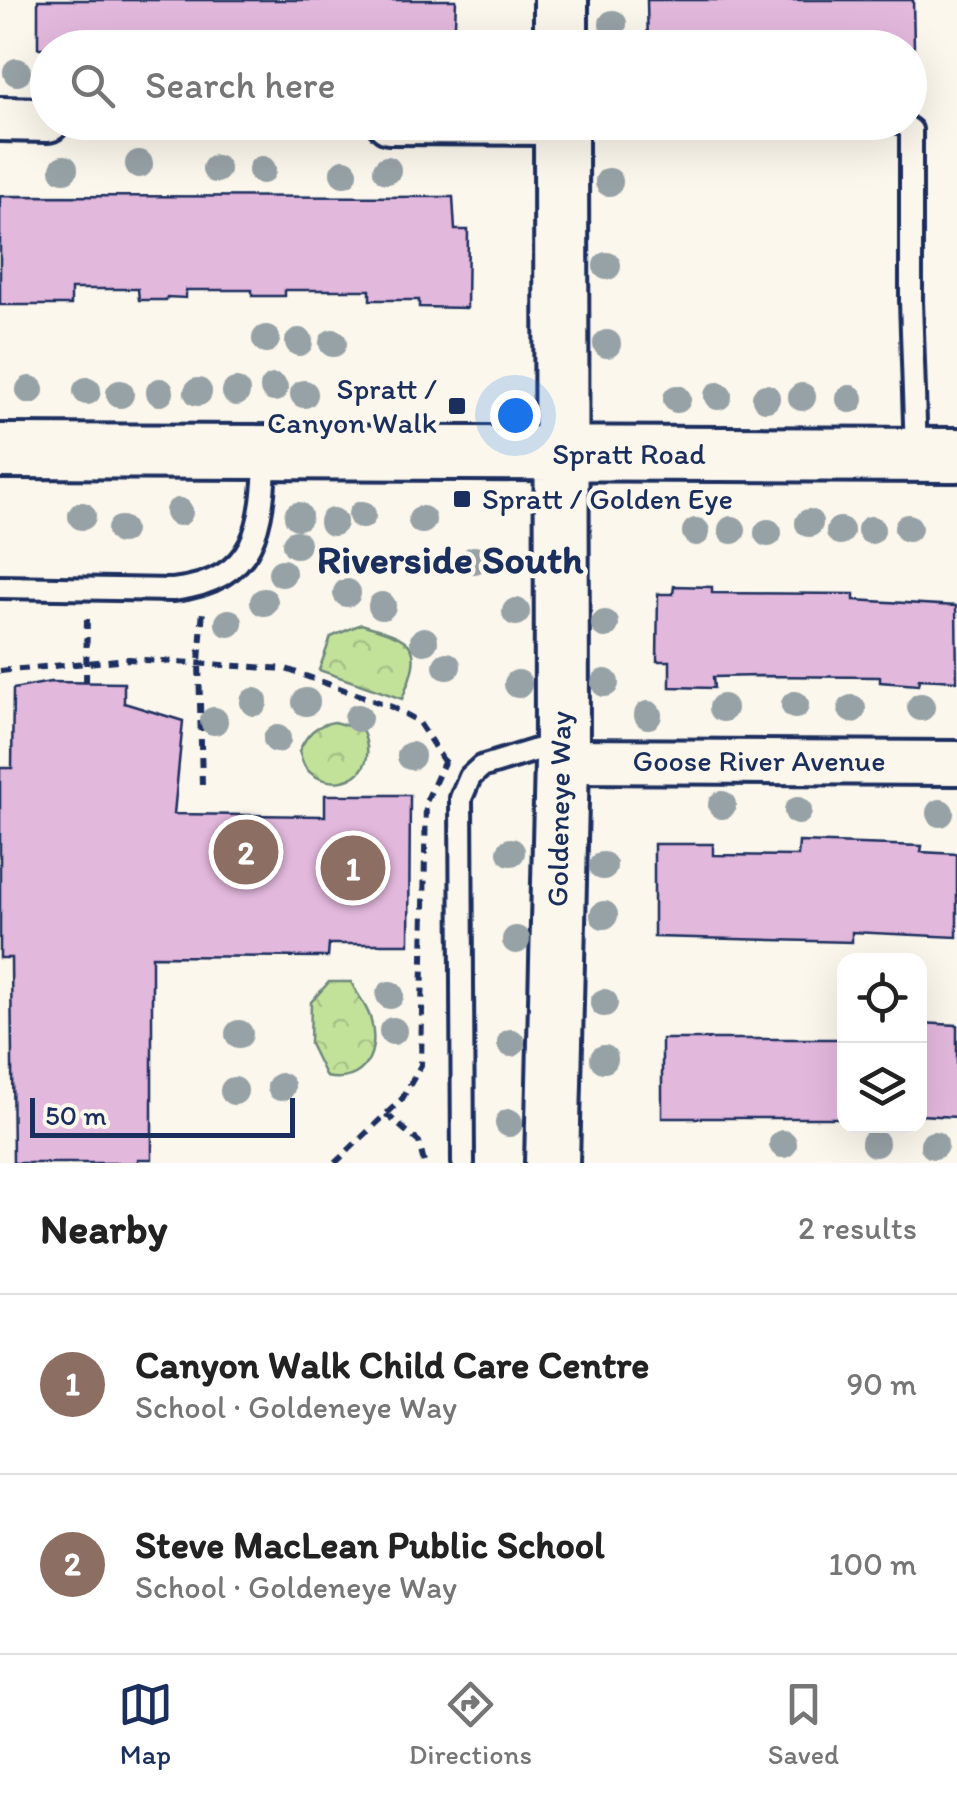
<!DOCTYPE html>
<meta charset="utf-8">
<style>
body{margin:0;font-family:Itim,sans-serif;background:#f2f2f2;color:#222}
.controls{position:absolute;right:30px;bottom:30px;display:grid;overflow:hidden;border-radius:20px;box-shadow:0 10px 40px #0002}
.controls button{width:90px;height:90px;display:grid;place-items:center;padding:0;border:0;border-bottom:2px solid #e0e0e0;background:#fff;color:#222;font:50px sans-serif}
.scale{position:absolute;left:30px;bottom:25px;width:265px;box-sizing:border-box;padding-left:10px;border:5px solid #1b2f5e;border-top:0;font-size:28px;line-height:35px;white-space:nowrap;color:#1b2f5e;-webkit-text-stroke:8px #fbf7ec;paint-order:stroke}
.you{position:absolute;left:515px;top:415px;width:35px;height:35px;margin:-25px;border:8px solid #fff;border-radius:50%;background:#1a73e8;box-shadow:0 0 0 15px #1a73e833}
.badge{display:grid;place-items:center;width:65px;height:65px;border-radius:50%;background:#1b2f5e;color:#fff;font-size:32px;font-weight:700}
.pin{position:absolute;translate:-50% -50%;border:5px solid #fff;box-shadow:0 2px 10px #0006}
.list{margin:0;padding:0;list-style:none}
h2{display:flex;justify-content:space-between;align-items:center;height:130px;margin:0;padding:0 40px;font-size:42px}
h2 small{font-size:32px;font-weight:400;color:#767676}
.list li{display:grid;grid-template-columns:65px 1fr auto;gap:30px;align-items:center;box-sizing:border-box;height:180px;padding:0 40px;border-top:2px solid #e0e0e0}
.list b{display:block;font-size:38px;white-space:nowrap}
.list p{margin:0;font-size:32px;white-space:nowrap;color:#767676}
.list em{font-size:32px;font-style:normal;color:#767676}
.icon{flex:none;width:55px;height:55px;fill:none;stroke:currentColor;stroke-width:2;stroke-linecap:round;stroke-linejoin:round}
.map{position:relative;flex:none;width:957px;height:1163px;overflow:hidden}
.search{position:absolute;background:#fff;box-shadow:0 10px 40px #0002;left:30px;right:30px;top:30px;height:110px;display:flex;align-items:center;gap:25px;box-sizing:border-box;padding:0 35px;border-radius:55px;color:#767676;font-size:38px}
.sheet{height:490px;background:#fff}
nav{display:flex;justify-content:space-around;align-items:center;box-sizing:border-box;height:140px;border-top:2px solid #e0e0e0;background:#fff;font-size:28px;color:#767676}
nav a{display:grid;justify-items:center;gap:5px}
nav .on{color:#1b2f5e}
.map>svg:first-child{display:block}
</style>
<div class="map">
<svg width="957" height="1163" viewBox="0 0 957 1163">
<defs>
<pattern id="park-crowns" width="20" height="18" patternUnits="userSpaceOnUse" patternTransform="scale(2.5)"><rect width="20" height="18" fill="#c2e199"/><path d="M2 6a3 3 0 1 1 6 0M12 15a3 3 0 1 1 6 0" fill="none" stroke="#a6c186"/></pattern>
</defs>
<rect width="100%" height="100%" fill="#fbf7ec"/>
<filter id="ink" filterUnits="userSpaceOnUse"><feTurbulence type="fractalNoise" baseFrequency=".01" numOctaves="2"/><feDisplacementMap in="SourceGraphic" scale="20" xChannelSelector="R" yChannelSelector="G"/><feConvolveMatrix kernelMatrix="1 2 1 2 8 2 1 2 1" color-interpolation-filters="sRGB"/></filter>
<g filter="url(#ink)">
<path fill="url(#park-crowns)" stroke="#6e887c" stroke-width="2.5" d="M361 624C415 640 425 644 402 699L319 670 331 637Z
M334 722 362 730C385 781 327 796 305 767 302 762 301 756 299 751 307 734 315 725 334 722Z
M329 982H351C357 994 366 1005 370 1017 381 1051 365 1085 326 1077L310 1044 311 1002Z"/>
<path fill="#e3b8dd" stroke="#1b2f5e" stroke-width="2.5" d="M38 0H456L454 48H38Z
M647 0H913L914 48H648Z
M0 196 453 197 455 230H468L467 308 419 307V300H370V290H285V296H252V290H186V298L167 297 166 300H139L138 289H71V305H0Z
M674 586 712 587V593L854 594V600L956 606 957 681 919 679 918 685 880 682V677L758 676 713 677 714 688 670 687V661H657L658 594H673Z
M50 682 124 683V703L183 721 174 814 325 816V795H410L409 944H329L328 957 152 956V1159H138V1163H13L11 958H0V768H12L13 689Z
M799 842 922 846 921 852 957 854V937L852 932V942L654 937V844H713V855L798 856Z
M920 1023 957 1025V1117L920 1115Z
M662 1039H844V1114L842 1118H662Z"/>
<g fill="none" stroke-linecap="round" stroke-linejoin="round">
<g stroke="#1b2f5e" stroke-width="28">
<path id="service" d="M900 122 911 130V301L916 453
M563 123 601 122
M0 587 173 590C260 580 262 523 266 452
M463 1163 461 798 470 777 481 767 559 743"/>
</g>
<g stroke="#1b2f5e" stroke-width="50">
<path id="minor" d="M0 119 48 120
M389 122 561 123
M562 761 957 763"/>
</g>
<g stroke="#1b2f5e" stroke-width="60">
<path id="tertiary" d="M561 48V0
M0 451 957 455
M552 1163 562 761 561 122"/>
</g>
<path stroke="#1b2f5e" stroke-width="6" stroke-dasharray="10 8" stroke-linecap="butt" d="M0 671 129 659 286 669 392 707 418 721 443 760 450 765
M86 683 87 615
M202 785 199 662 203 609
M386 1114 419 1142 424 1163
M335 1163 402 1099 421 1065 426 802 446 758"/>
<use href="#service" stroke="#fbf7ec" stroke-width="20"/>
<use href="#minor" stroke="#fbf7ec" stroke-width="42"/>
<use href="#tertiary" stroke="#fbf7ec" stroke-width="52"/>
</g>
<g fill="#97a2a6">
<circle cx="613" cy="24" r="14"/>
<circle cx="17" cy="72" r="14"/>
<circle cx="139" cy="164" r="14"/>
<circle cx="64" cy="169" r="14"/>
<circle cx="216" cy="169" r="14"/>
<circle cx="262" cy="170" r="14"/>
<circle cx="387" cy="170" r="14"/>
<circle cx="344" cy="173" r="14"/>
<circle cx="609" cy="182" r="14"/>
<circle cx="607" cy="266" r="14"/>
<circle cx="266" cy="339" r="14"/>
<circle cx="299" cy="342" r="14"/>
<circle cx="333" cy="343" r="14"/>
<circle cx="607" cy="344" r="14"/>
<circle cx="274" cy="388" r="14"/>
<circle cx="30" cy="390" r="14"/>
<circle cx="87" cy="391" r="14"/>
<circle cx="160" cy="392" r="14"/>
<circle cx="198" cy="392" r="14"/>
<circle cx="236" cy="392" r="14"/>
<circle cx="120" cy="394" r="14"/>
<circle cx="304" cy="394" r="14"/>
<circle cx="718" cy="396" r="14"/>
<circle cx="802" cy="397" r="14"/>
<circle cx="766" cy="398" r="14"/>
<circle cx="677" cy="399" r="14"/>
<circle cx="850" cy="399" r="14"/>
<circle cx="179" cy="512" r="14"/>
<circle cx="362" cy="515" r="14"/>
<circle cx="82" cy="516" r="14"/>
<circle cx="298" cy="516" r="14"/>
<circle cx="422" cy="520" r="14"/>
<circle cx="333" cy="522" r="14"/>
<circle cx="809" cy="523" r="14"/>
<circle cx="908" cy="528" r="14"/>
<circle cx="121" cy="530" r="14"/>
<circle cx="732" cy="530" r="14"/>
<circle cx="871" cy="530" r="14"/>
<circle cx="840" cy="531" r="14"/>
<circle cx="696" cy="532" r="14"/>
<circle cx="768" cy="533" r="14"/>
<circle cx="296" cy="544" r="14"/>
<circle cx="474" cy="560" r="14"/>
<circle cx="282" cy="573" r="14"/>
<circle cx="347" cy="593" r="14"/>
<circle cx="264" cy="602" r="14"/>
<circle cx="382" cy="606" r="14"/>
<circle cx="516" cy="612" r="14"/>
<circle cx="229" cy="623" r="14"/>
<circle cx="605" cy="624" r="14"/>
<circle cx="424" cy="641" r="14"/>
<circle cx="447" cy="666" r="14"/>
<circle cx="605" cy="683" r="14"/>
<circle cx="518" cy="684" r="14"/>
<circle cx="254" cy="702" r="14"/>
<circle cx="306" cy="702" r="14"/>
<circle cx="795" cy="705" r="14"/>
<circle cx="921" cy="707" r="14"/>
<circle cx="723" cy="708" r="14"/>
<circle cx="852" cy="709" r="14"/>
<circle cx="648" cy="715" r="14"/>
<circle cx="358" cy="718" r="14"/>
<circle cx="214" cy="721" r="14"/>
<circle cx="277" cy="739" r="14"/>
<circle cx="411" cy="756" r="14"/>
<circle cx="722" cy="805" r="14"/>
<circle cx="798" cy="811" r="14"/>
<circle cx="940" cy="813" r="14"/>
<circle cx="511" cy="852" r="14"/>
<circle cx="603" cy="866" r="14"/>
<circle cx="604" cy="915" r="14"/>
<circle cx="516" cy="940" r="14"/>
<circle cx="390" cy="995" r="14"/>
<circle cx="604" cy="1003" r="14"/>
<circle cx="393" cy="1031" r="14"/>
<circle cx="239" cy="1034" r="14"/>
<circle cx="511" cy="1043" r="14"/>
<circle cx="604" cy="1059" r="14"/>
<circle cx="281" cy="1087" r="14"/>
<circle cx="234" cy="1091" r="14"/>
<circle cx="509" cy="1123" r="14"/>
<circle cx="875" cy="1143" r="14"/>
<circle cx="783" cy="1144" r="14"/>
<circle cx="934" cy="1145" r="14"/>
</g>
</g>
<g fill="#1b2f5e" stroke="#fbf7ec" stroke-width="4">
<rect x="447" y="396" width="20" height="20" rx="5"/>
<rect x="452" y="489" width="20" height="20" rx="5"/>
</g>
<g text-anchor="middle" stroke-width="9" stroke-linejoin="round" paint-order="stroke">
<g font-size="30" fill="#1b2f5e" stroke="#fbf7ec" text-anchor="end">
<text x="437" y="399">Spratt /<tspan x="437" dy="34">Canyon Walk</tspan></text>
<text x="482" y="509" text-anchor="start">Spratt / Golden Eye</text>
</g>
<g font-size="30" fill="#1b2f5e" stroke="#fbf7ec">
<text x="629" y="464">Spratt Road</text>
<text x="759" y="771">Goose River Avenue</text>
<text transform="translate(559 809) rotate(-89)" y="10">Goldeneye Way</text>
</g>
<g font-size="40" font-weight="bold" fill="#1b2f5e" stroke="#fbf7ec">
<text x="450" y="573">Riverside South</text>
</g>
</g>
</svg>
<div class="controls">
<button><svg class="icon" aria-label="locate" viewBox="0 0 24 24"><circle cx="12" cy="12" r="6"/><path d="M12 2v4M12 18v4M2 12h4M18 12h4"/></svg></button>
<button><svg class="icon" aria-label="layers" viewBox="0 0 24 24"><path d="M12 4l9 5-9 5-9-5zM3 14l9 5 9-5"/></svg></button>
</div>
<div class="scale">50 m</div>
<div class="you"></div>
<div class="pin badge" style="left:353px;top:868px;background:#8d6e63">1</div>
<div class="pin badge" style="left:246px;top:852px;background:#8d6e63">2</div>
<div class="search"><svg class="icon" aria-label="search" viewBox="0 0 24 24"><circle cx="10" cy="10" r="6"/><path d="M15 15l6 6"/></svg>Search here</div>
</div>
<section class="sheet">
<h2>Nearby<small>2 results</small></h2>
<ul class="list">
<li><span class="badge" style="background:#8d6e63">1</span><div><b>Canyon Walk Child Care Centre</b><p>School · Goldeneye Way</p></div><em>90 m</em></li>
<li><span class="badge" style="background:#8d6e63">2</span><div><b>Steve MacLean Public School</b><p>School · Goldeneye Way</p></div><em>100 m</em></li>
</ul>
</section>
<nav>
<a class="on"><svg class="icon" aria-label="map" viewBox="0 0 24 24"><path d="M3 6l6-2 6 2 6-2v14l-6 2-6-2-6 2zM9 4v14M15 6v14"/></svg>Map</a>
<a><svg class="icon" aria-label="directions" viewBox="0 0 24 24"><path d="M12 3l9 9-9 9-9-9zM9 14v-3h6M13 9l2 2-2 2"/></svg>Directions</a>
<a><svg class="icon" aria-label="saved" viewBox="0 0 24 24"><path d="M7 4h10v16l-5-4-5 4z"/></svg>Saved</a>
</nav>
